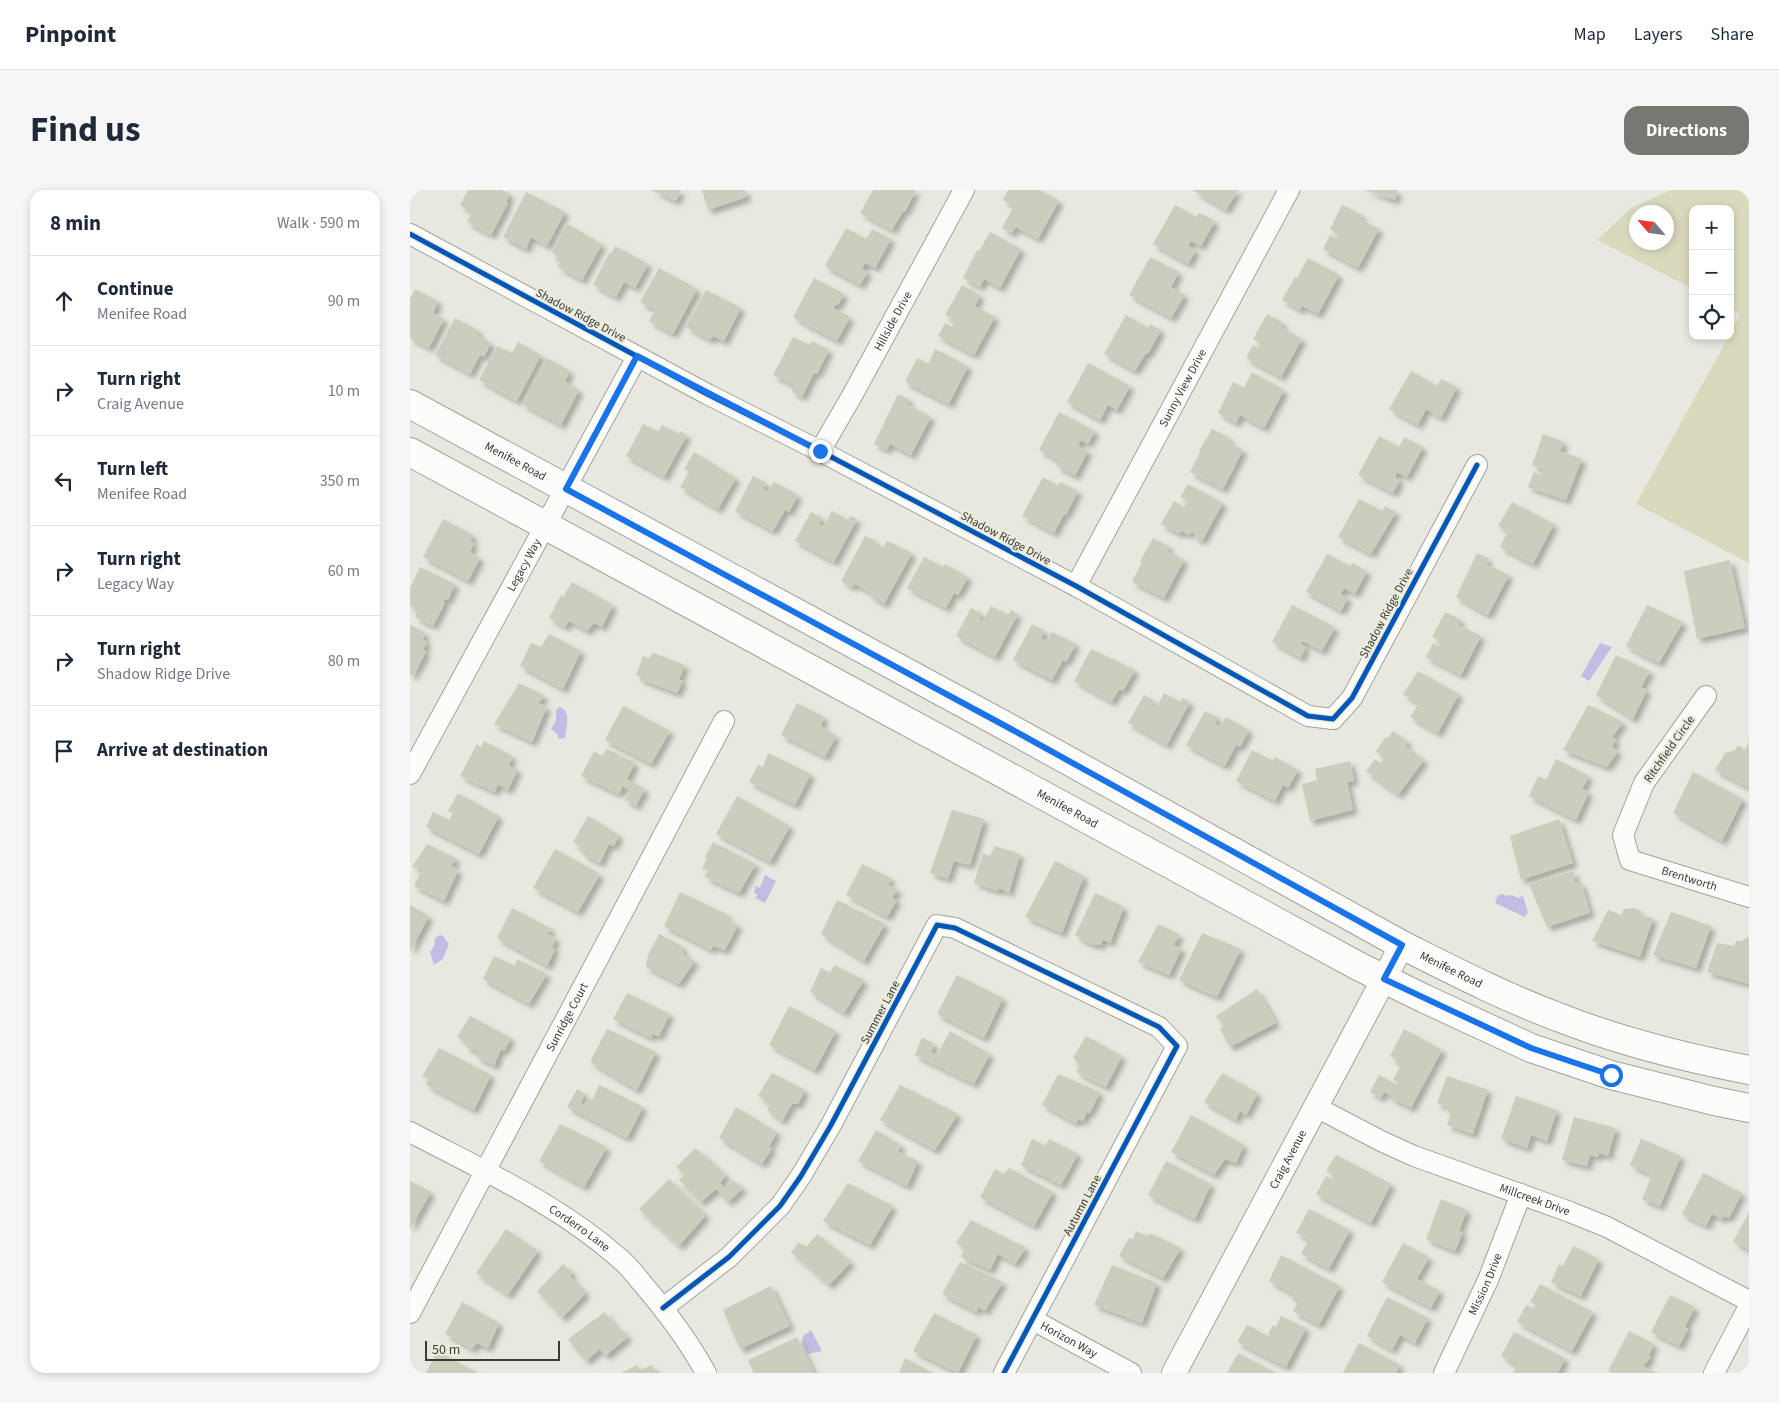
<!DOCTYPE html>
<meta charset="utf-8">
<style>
body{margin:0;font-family:"Source Sans 3",sans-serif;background:#f6f6f7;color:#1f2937}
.controls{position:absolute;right:15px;top:15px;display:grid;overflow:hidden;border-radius:10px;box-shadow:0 2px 8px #0003}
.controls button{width:45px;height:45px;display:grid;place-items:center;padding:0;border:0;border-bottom:1px solid #e0e1e3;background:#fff;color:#1f2937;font:25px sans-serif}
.compass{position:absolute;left:1219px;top:15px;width:45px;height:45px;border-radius:50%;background:#fff;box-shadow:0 2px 8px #0003;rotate:298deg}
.scale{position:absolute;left:15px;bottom:12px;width:135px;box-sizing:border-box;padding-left:5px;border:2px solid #3a3b35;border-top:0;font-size:14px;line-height:18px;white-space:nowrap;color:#3a3b35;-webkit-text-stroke:4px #ebecdc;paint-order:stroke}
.stop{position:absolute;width:15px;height:15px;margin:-11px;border:4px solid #1a73e8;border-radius:50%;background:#fff}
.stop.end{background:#1a73e8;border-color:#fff;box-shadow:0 1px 5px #0008}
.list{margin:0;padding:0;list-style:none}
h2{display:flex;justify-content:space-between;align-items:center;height:65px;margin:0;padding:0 20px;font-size:21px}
h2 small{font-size:16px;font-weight:400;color:#747a83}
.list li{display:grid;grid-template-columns:32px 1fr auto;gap:15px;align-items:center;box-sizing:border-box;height:90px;padding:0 20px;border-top:1px solid #e0e1e3}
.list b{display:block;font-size:19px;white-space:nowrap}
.list p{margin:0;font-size:16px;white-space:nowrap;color:#747a83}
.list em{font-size:16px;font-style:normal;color:#747a83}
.icon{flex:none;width:28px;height:28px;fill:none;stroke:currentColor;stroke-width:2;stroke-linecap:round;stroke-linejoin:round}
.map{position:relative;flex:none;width:1339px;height:1183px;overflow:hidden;border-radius:15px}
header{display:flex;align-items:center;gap:30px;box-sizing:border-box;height:70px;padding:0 25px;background:#fff;border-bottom:1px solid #e0e1e3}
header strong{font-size:24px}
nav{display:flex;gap:28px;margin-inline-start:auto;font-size:18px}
.intro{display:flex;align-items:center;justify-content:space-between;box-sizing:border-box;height:120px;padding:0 30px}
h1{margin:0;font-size:35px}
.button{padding:12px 22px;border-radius:15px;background:#777871;color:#fff;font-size:18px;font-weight:700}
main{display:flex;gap:30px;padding:0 30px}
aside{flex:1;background:#fff;border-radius:15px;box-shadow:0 2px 8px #0003}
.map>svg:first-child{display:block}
</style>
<header>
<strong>Pinpoint</strong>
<nav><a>Map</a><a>Layers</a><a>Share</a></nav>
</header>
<div class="intro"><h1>Find us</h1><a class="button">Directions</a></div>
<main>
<aside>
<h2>8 min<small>Walk · 590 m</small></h2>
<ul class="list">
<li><svg class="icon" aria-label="ahead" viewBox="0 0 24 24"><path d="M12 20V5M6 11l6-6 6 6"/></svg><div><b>Continue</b><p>Menifee Road</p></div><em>90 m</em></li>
<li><svg class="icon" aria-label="right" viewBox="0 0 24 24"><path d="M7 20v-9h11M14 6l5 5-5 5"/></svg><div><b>Turn right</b><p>Craig Avenue</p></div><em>10 m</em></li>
<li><svg class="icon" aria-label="left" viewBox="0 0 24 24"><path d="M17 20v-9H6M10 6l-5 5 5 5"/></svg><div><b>Turn left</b><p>Menifee Road</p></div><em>350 m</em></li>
<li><svg class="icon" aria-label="right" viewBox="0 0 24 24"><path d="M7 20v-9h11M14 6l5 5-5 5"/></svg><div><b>Turn right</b><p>Legacy Way</p></div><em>60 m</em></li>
<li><svg class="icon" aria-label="right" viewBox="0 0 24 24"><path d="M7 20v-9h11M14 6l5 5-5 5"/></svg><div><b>Turn right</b><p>Shadow Ridge Drive</p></div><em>80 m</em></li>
<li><svg class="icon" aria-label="arrive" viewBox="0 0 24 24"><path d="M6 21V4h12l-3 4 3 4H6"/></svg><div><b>Arrive at destination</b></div></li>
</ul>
</aside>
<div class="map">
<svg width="1339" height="1183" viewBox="0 0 1339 1183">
<defs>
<filter id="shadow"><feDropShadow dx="4.5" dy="4.5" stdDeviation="2.5" flood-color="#0004"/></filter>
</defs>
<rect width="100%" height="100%" fill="#e8e8e0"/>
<path fill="#d9dabd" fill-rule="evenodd" d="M1261 0H1339V373L1226 314 1319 146H1320V143L1331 124 1320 118V19H1283V99L1187 50 1221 18ZM1226 22H1256V52H1226Z"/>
<path fill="#c3bde5" d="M1190 453 1202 457 1179 491 1171 486Z
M150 517C162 522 156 537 155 548L149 549 147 544 141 539 146 530V520Z
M355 685 366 691 355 713 345 708 347 705 344 702 346 696 350 698Z
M1093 704 1096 706 1102 705 1108 708 1113 706 1118 722 1115 727 1085 713 1088 705Z
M31 745 33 746 39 754 33 769 24 775 20 762 25 754 24 751 26 747Z
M401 1140 412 1161 398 1164 392 1151 393 1146Z"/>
<path fill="#cccdbc" filter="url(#shadow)" d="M58 0H92L100 4 96 12 98 13 81 45 57 32 62 22 50 15Z
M241 0H271L266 11Z
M292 0H335L337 7 298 20Z
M463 0H506L495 22 493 21 482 40 450 23Z
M598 0H630L649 11 628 49 606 37 602 43 592 38 604 16 593 10Z
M782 0H828L816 20Z
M954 0H988L985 10Z
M116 2 155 22 137 56 121 47 116 59 93 47Z
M765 15 786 27 789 23 805 31 791 56 781 51 778 56 786 60 778 74 743 54Z
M932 15 952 25 950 29 969 39 948 78 913 59 920 45 927 49 929 44 920 39Z
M157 34 192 54 172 90 148 77 150 72 145 70 148 66 142 62Z
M436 38 456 49 462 39 481 49 465 78 455 73 452 79 458 82 450 95 415 76Z
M580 42 611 59 590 98 574 89 570 97 553 88 567 60 569 61Z
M205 56 238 74 225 98 214 92 206 107 183 95 199 63 201 64Z
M740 67 769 82 761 97 775 105 761 128 719 105Z
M898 68 929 85 908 124 892 116 890 120 872 110 885 87 887 88Z
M249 78 287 99 263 144 239 131 245 120 230 112Z
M404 88 434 104 428 115 426 114 423 118 440 127 427 151 383 127Z
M552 95 570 105 565 116 585 127 564 165 528 146 535 133 542 137 545 130 535 125Z
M5 99 28 111 23 123 34 129 19 158 0 148V109Z
M296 100 331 118 314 151 303 146 300 150 276 137Z
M857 124 873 133 871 137 892 149 871 187 836 168 843 155 849 158 852 154 843 149Z
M716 125 738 138 740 134 751 140 738 164 736 163 725 181 694 164Z
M45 128 69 141 67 145 81 153 74 167 70 165 60 184 25 165Z
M383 147 400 155 402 151 419 160 407 184 404 183 392 207 382 202 385 196 363 185Z
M108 152 131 165 107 211 69 190 87 156 102 163Z
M525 159 558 176 539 214 495 192 507 168 518 174Z
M137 168 160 181 155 191 169 200 151 235 112 214Z
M678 173 720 196 707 220 698 215 690 230 657 212Z
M1001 181 1027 196 1031 189 1047 197 1031 228 1016 219 1008 235 979 219Z
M842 182 874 200 854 238 830 225 826 233 808 223 823 192 834 198Z
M488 204 499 209 497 214 521 227 501 265 480 254 477 260 464 254Z
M649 222 685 241 678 254 671 250 668 256 678 261 665 286 646 276 649 271 629 260Z
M233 234 248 242 252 235 269 244 270 241 277 245 254 287 216 266Z
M802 239 820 248 818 252 833 260 813 299 780 282 790 262 789 261Z
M1133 244 1154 252 1150 261 1172 269 1156 310 1118 297 1124 282 1131 285 1133 279 1122 275Z
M969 246 989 257 994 247 1013 257 997 287 987 282 985 287 990 290 983 303 948 285Z
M284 262 326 288 308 319 270 297 279 282 274 279Z
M343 286 356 293 353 299 358 302 364 292 388 305 379 322 375 320 363 341 325 321Z
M633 287 648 296 650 292 668 301 656 325 654 324 644 343 612 326Z
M778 294 813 313 792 351 784 347 786 344 781 342 780 345 771 341 769 344 751 334 764 311 774 317 778 311 770 307Z
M949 309 972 321 975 316 986 322 961 364 928 347Z
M1102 312 1144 334 1123 374 1090 357 1098 341 1088 336Z
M422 321 438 330 440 326 447 329 424 372 385 351 401 322 412 328 409 334 414 336Z
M33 329 63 345 60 351 64 353 60 362 70 368 58 391 13 367Z
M455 346 467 352 466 355 473 358 477 351 502 363 474 414 459 405 460 402 444 394 442 397 431 391Z
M743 348 760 357 757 361 774 370 754 408 722 392 732 372 730 371Z
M1067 363 1079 369 1076 374 1099 385 1078 425 1046 407Z
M917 364 940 376 942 373 957 381 945 404 934 398 931 404 938 408 931 421 896 402Z
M514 367 533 377 535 374 558 387 548 405 544 403 536 418 497 398Z
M1320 370 1335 438 1287 449 1274 381Z
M10 377 45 394 38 410 35 409 33 412 35 413 23 436 5 427 9 420 0 416V398Z
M162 392 203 415 192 437 184 433 177 441 159 431 155 437 139 428 151 405 153 407Z
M882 415 925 437 912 461 892 451 891 454 896 457 891 468 862 452Z
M1237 415 1273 432 1249 473 1216 456Z
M581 416 598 425 601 420 608 424 585 467 546 446 561 418 572 424 569 429 573 431Z
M1035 422 1051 430 1048 435 1071 446 1051 485 1016 467 1023 453 1029 456 1032 451 1022 447Z
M622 434 635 441 631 448 637 451 642 442 666 454 656 472 653 470 642 490 603 470Z
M0 435 16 443 12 449 17 452 13 460 16 462 3 486 0 484Z
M139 444 171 461 153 499 110 476 121 453 131 457Z
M681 459 725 480 713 501 709 499 702 512 664 491Z
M243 463 275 475 269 490 273 491 267 503 230 489 231 487 226 485 233 466 239 468Z
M1206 465 1240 481 1231 497 1237 500 1223 529 1186 505Z
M1008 481 1049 504 1028 543 1000 527 1007 516 1011 518 1012 515 993 504Z
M109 493 135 506 128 513 137 517 122 552 84 534Z
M754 503 770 512 772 508 780 512 757 555 718 533 734 505 744 511 742 515 746 518Z
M387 513 414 527 411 536 426 546 415 567 371 545Z
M1178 515 1213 532 1202 548 1206 549 1202 557 1208 561 1197 577 1153 560Z
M213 516 260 541 241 574 195 550Z
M795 521 808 527 805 533 810 537 816 527 839 540 830 557 826 555 815 576 776 555Z
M983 541 998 552 995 556 1014 570 988 605 956 581 965 569 970 573 974 568 966 561 976 547 978 548Z
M74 551 102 566 99 576 108 579 98 600 88 594 85 602 50 586 67 554 71 557Z
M1339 551V598L1305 580 1315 563 1325 560 1328 555 1335 560Z
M197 559 225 573 217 589 235 599 226 616 215 610 220 601 213 596 209 604 171 586 184 561 192 566Z
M842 560 863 571 865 567 888 580 878 598 873 595 865 611 826 591Z
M358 563 401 584 385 615 339 592 348 575 353 577Z
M1146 569 1179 586 1172 599 1179 602 1166 630 1119 606 1128 586 1136 590Z
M940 571 944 591 937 592 943 620 900 631 892 594 907 590 905 579Z
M1283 582 1333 609 1312 651 1263 623Z
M48 603 89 626 69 664 16 637 23 622 39 630 43 624 38 621Z
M327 606 380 636 360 672 306 644Z
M542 620 574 629 560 675 544 671 538 689 520 683Z
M178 626 209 645 204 656 199 654 190 673 172 664 174 660 163 652Z
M1149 629 1163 673 1111 690 1100 646Z
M303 652 346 674 329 703 295 687 298 681 292 678 297 668 295 667Z
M17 654 47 669 41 675 48 681 34 711 4 696 12 679 2 677Z
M585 656 610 664 599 703 589 698 588 701 564 693 573 663 580 666Z
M145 659 190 684 168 722 123 698Z
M645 671 674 686 652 743 615 727Z
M452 674 481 688 478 695 488 699 482 708 487 710 477 727 436 705Z
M1164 681 1165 693 1171 692 1180 723 1137 737 1119 694Z
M270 702 318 725 316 728 328 735 315 760 303 756 301 760 254 736Z
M685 703 714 717 700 753 693 749 691 755 680 754 665 745Z
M427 710 475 734 454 771 411 744Z
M0 715 19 726 0 762Z
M102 718 142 739 137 744 146 748 142 757 145 760 137 776 87 748Z
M1224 718 1229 720V724L1243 728 1230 767 1182 751 1198 720 1211 725 1214 719Z
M1261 722 1301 736 1286 778 1243 765Z
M748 734 770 745 763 755 772 758 759 785 728 772Z
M792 743 831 759 807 807 769 790Z
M249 744 272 756 274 765 285 771 269 794 236 777 238 765Z
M1338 747 1339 748V794L1297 782 1307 753 1324 756 1326 751H1332Z
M84 766 105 776 107 769 137 784 119 814 73 789Z
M424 775 454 790 434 823 400 802 411 778 420 783Z
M547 785 593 808 574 848 527 824Z
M847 799 866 833 820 857 810 839 814 836 806 826Z
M217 803 260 824 249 846 242 844 241 848 203 829Z
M379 816 426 841 405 880 359 855Z
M60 826 101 848 94 861 91 859 84 876 65 866 69 862 56 857V851L47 847Z
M197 839 246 862 227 900 180 872Z
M994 839 1032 860 1001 918 981 908V906L974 902 971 908 960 902 969 885 987 895 988 892 983 890 990 877 986 875 988 870 980 866Z
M540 841 580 864 564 894 505 865 512 847 524 854 521 862 527 865Z
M676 846 712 866 696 897 666 882 670 876 663 868Z
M29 858 81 885 64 920 16 895 19 889 12 886Z
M362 883 395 900 388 914H382L372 931 357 920 360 915 348 905Z
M812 883 848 903 836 925 830 921 826 930 794 912Z
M648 884 690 902 680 923 677 922 673 931 668 929 666 933 632 915Z
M1037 886 1078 900 1063 944 1037 935 1042 922 1036 920 1037 917 1027 913Z
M189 895 233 917 217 948 157 917 167 899 175 904 171 913 174 915 178 908 182 910Z
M490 895 548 924 525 960 470 930Z
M1106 906 1147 920 1137 951 1121 945 1117 958 1091 949Z
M326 917 367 942 359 957 362 958 352 974 309 948Z
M781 925 834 955 826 973 815 969 804 985 761 962Z
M1164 927 1206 938 1198 966 1189 963 1188 967 1180 965 1177 976 1152 970Z
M150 934 197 957 174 997 129 971Z
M466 940 491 955 488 962 508 971 497 996 448 971Z
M622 949 635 956 639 949 668 964 651 995 611 975Z
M1231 949 1271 966 1250 1016 1232 1009 1242 985 1220 975Z
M285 958 316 985 310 993 315 998 323 990 333 998 318 1012 306 999 291 1012 269 990 275 984 266 977Z
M926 965 981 994 961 1033 906 1004 916 986 922 989 924 985 916 981Z
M756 971 801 994 785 1029 738 1005Z
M599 978 643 1002 624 1036 570 1007 585 979 594 984Z
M1293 983 1332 1003 1319 1028 1314 1026 1312 1029 1302 1024 1296 1036 1272 1024Z
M259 989 296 1025 269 1056 229 1019Z
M0 991 21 1002 0 1039Z
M438 993 483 1016 460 1055 413 1031Z
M1031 1009 1057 1020 1049 1041 1053 1042 1045 1061 1016 1049Z
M899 1019 940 1040 919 1079 891 1064 899 1049 886 1043Z
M1339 1022V1060L1323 1052Z
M561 1030 616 1058 605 1074 588 1064 580 1080 551 1067 555 1058 546 1053Z
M96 1039 128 1061 98 1105 66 1083Z
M726 1041 738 1046 740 1043 771 1058 753 1088 709 1066 719 1048 723 1049Z
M407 1044 441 1072 419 1095 381 1062 388 1053 397 1056Z
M993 1053 1019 1067 1007 1089 1030 1101 1021 1118 972 1092Z
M1163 1056 1189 1069 1171 1106 1141 1092 1149 1074 1153 1076Z
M871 1065 930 1096 909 1135 883 1121 888 1113 882 1110 885 1105 859 1091Z
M550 1072 593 1092 575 1121 568 1117 566 1122 532 1104Z
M153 1074 162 1082 160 1086 176 1103 152 1128 127 1101Z
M702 1075 747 1093 732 1133 684 1115Z
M1130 1094 1183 1122 1162 1161 1107 1132 1116 1115 1124 1119 1126 1115 1120 1112Z
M361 1096 380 1136 330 1159 313 1120Z
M1260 1105 1285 1117 1275 1137 1278 1139 1269 1156 1241 1142Z
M977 1107 1018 1128 1005 1153 990 1145 982 1160 957 1146Z
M52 1112 89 1133 78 1158 67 1153 62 1159 35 1144Z
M195 1122 208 1140 210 1138 218 1147 195 1166 190 1159 176 1171 158 1149Z
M524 1123 567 1145 548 1183 503 1161Z
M871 1126 896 1138 876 1177 827 1152 837 1135 860 1147V1145L858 1144 863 1135 866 1137Z
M1219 1141 1244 1154 1239 1165 1241 1167 1233 1176 1245 1183H1203L1198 1181Z
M1104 1142 1155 1168 1148 1183H1103L1107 1175 1091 1166Z
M387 1147 404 1183H344L338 1170Z
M949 1153 990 1175 986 1183H933Z
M27 1161 68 1183H16Z
M828 1163 866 1183H817Z
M495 1168 523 1183H489Z
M227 1175 230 1180 242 1175 246 1183H211Z"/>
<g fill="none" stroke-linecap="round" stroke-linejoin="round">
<g stroke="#a3a39c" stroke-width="22">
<g id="minor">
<path d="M0 44 297 204 410 261 666 396 898 526 923 529 942 508 1067 275"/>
<path id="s1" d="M410 261 443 204 554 0"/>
<path id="s2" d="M666 396 879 0"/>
<path id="s3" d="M1296 506 1234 593 1213 645 1220 670 1339 707"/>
<path id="s4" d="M0 584 227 167"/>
<path id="s5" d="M906 917 971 951 1004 966 1160 1022 1197 1037 1339 1111"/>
<path id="s6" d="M0 942C72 980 148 1014 209 1068 218 1075 225 1085 232 1093 256 1121 278 1150 296 1183"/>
<path d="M253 1118 319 1067 370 1016 391 986 421 935 527 735 545 738 749 837 767 856 594 1183"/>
<path id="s7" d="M0 1123 314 531"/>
<path id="s8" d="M623 1130 721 1183"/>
<path id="s9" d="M1034 1183 1078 1090 1111 1004"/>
<path d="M1304 1183 1339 1116"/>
</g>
</g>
<g stroke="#a3a39c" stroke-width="26">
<g id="tertiary">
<path id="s10" d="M764 1183 992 755"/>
</g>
</g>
<g stroke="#a3a39c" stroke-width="30">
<g id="primary">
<path id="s11" d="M0 214 601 539 992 755C1042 780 1094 807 1148 827 1206 850 1277 868 1339 880"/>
<path id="s12" d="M0 262 950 777 1015 809 1121 858 1201 885 1304 911 1339 918"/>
</g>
</g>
<use href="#minor" stroke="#fcfcfa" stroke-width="20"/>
<use href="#tertiary" stroke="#fcfcfa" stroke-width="24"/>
<use href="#primary" stroke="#fcfcfa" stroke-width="28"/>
<g stroke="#ebecdc" stroke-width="8">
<path id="cycleway" d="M0 44 297 204 410 261 666 396 898 526 923 529 942 508 1067 275
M253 1118 319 1067 370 1016 391 986 421 935 527 735 545 738 749 837 767 856 594 1183"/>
</g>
<use href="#cycleway" stroke="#0057b8" stroke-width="5"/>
</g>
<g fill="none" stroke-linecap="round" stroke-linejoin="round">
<path stroke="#1a73e8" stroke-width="6" d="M410 261 227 166 156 299 601 539 992 755 974 789 1121 858 1201 885"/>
</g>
<g text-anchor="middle" stroke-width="4.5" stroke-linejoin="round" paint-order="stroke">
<g font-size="12" fill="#3a3b35" stroke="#ebecdc">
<text transform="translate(171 125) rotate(28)" y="4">Shadow Ridge Drive</text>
<text dy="4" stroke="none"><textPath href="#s1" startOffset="149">Hillside Drive</textPath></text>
<text dy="4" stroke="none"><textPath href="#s2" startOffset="225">Sunny View Drive</textPath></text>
<text dy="4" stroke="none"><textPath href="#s11" startOffset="120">Menifee Road</textPath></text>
<text transform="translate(596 348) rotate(28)" y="4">Shadow Ridge Drive</text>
<text dy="4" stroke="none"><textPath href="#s4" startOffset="238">Legacy Way</textPath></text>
<text transform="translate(976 423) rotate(-62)" y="4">Shadow Ridge Drive</text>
<text transform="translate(1259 559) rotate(-55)" y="4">Ritchfield Circle</text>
<text dy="4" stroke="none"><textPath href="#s12" startOffset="748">Menifee Road</textPath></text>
<text dy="4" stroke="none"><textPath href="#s3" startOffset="251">Brentworth</textPath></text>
<text dy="4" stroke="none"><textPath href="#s11" startOffset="1185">Menifee Road</textPath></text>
<text transform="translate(470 822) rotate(-62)" y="4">Summer Lane</text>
<text dy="4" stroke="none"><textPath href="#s7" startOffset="335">Sunridge Court</textPath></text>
<text dy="4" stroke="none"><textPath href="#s10" startOffset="242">Craig Avenue</textPath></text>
<text dy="4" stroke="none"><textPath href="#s5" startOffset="238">Millcreek Drive</textPath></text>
<text transform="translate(672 1015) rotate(-62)" y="4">Autumn Lane</text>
<text dy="4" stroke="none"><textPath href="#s6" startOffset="195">Corderro Lane</textPath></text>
<text dy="4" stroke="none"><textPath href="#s9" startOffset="98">Mission Drive</textPath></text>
<text dy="4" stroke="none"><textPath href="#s8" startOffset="41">Horizon Way</textPath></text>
</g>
</g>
</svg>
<div class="controls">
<button>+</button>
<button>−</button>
<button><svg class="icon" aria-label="locate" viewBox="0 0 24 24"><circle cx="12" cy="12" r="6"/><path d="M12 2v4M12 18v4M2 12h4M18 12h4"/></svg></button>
</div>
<svg class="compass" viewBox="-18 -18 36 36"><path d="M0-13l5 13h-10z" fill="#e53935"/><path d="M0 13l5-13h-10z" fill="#747a83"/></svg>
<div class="scale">50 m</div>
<div class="stop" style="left:1201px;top:885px"></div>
<div class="stop end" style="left:410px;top:261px"></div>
</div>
</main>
